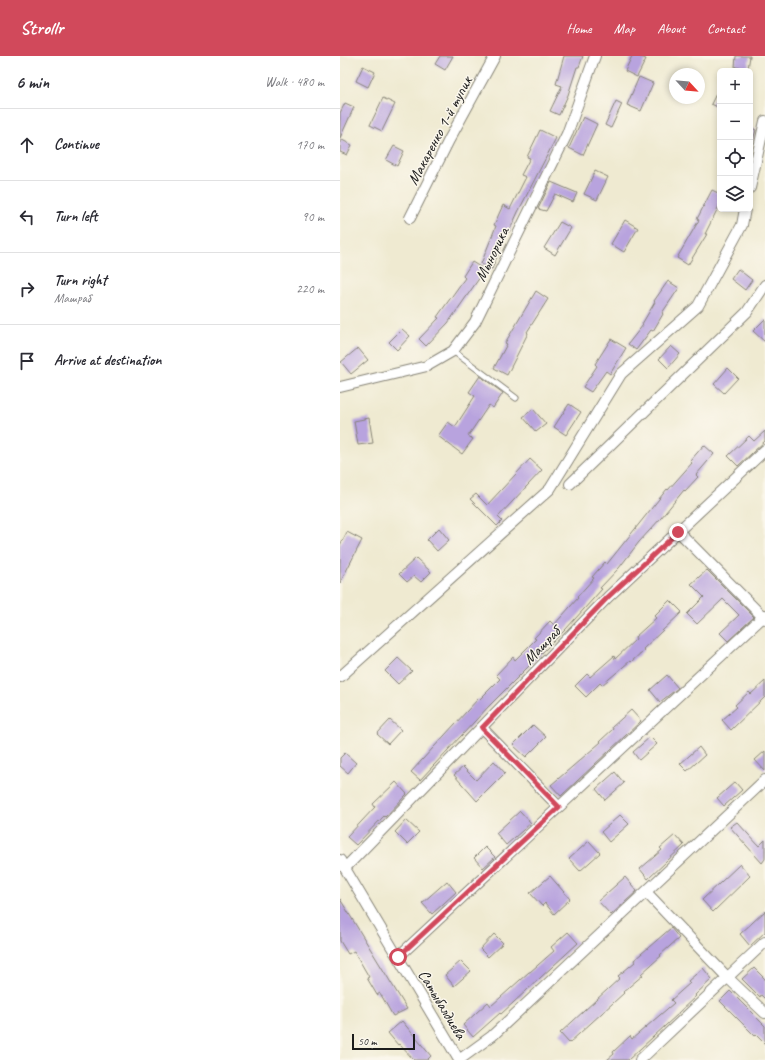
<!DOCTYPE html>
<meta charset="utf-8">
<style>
body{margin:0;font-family:Caveat,sans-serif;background:#f7f7f7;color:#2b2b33}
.controls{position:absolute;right:12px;top:12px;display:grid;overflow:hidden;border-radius:6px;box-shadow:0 2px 6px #0003}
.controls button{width:36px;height:36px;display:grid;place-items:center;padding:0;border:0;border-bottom:1px solid #e1e1e2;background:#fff;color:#2b2b33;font:20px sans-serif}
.compass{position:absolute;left:329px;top:12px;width:36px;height:36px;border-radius:50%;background:#fff;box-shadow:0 2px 6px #0003;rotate:116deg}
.scale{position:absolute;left:12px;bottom:10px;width:63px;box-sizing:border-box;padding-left:4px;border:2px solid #1c1c1c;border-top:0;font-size:11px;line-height:14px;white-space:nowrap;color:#1c1c1c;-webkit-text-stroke:3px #fbf7ec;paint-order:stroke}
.stop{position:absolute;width:12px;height:12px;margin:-9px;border:3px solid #d1495b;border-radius:50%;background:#fff}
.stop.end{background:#d1495b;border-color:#fff;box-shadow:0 1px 4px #0008}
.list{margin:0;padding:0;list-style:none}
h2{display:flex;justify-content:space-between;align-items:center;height:52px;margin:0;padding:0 16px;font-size:17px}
h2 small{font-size:13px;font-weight:400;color:#7c7c81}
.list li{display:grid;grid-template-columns:26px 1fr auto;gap:12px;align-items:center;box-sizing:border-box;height:72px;padding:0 16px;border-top:1px solid #e1e1e2}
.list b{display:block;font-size:15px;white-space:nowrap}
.list p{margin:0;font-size:13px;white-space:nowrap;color:#7c7c81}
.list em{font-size:13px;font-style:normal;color:#7c7c81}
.icon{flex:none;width:22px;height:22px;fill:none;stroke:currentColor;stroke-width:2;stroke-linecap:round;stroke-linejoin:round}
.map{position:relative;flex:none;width:425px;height:1004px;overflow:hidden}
header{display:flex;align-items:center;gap:24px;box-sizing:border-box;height:56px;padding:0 20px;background:#d1495b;color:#fff}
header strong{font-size:19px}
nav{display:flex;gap:22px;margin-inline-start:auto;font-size:14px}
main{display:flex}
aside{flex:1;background:#fff}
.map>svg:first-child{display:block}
</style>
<header>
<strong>Strollr</strong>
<nav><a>Home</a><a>Map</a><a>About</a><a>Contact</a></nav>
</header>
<main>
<aside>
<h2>6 min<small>Walk · 480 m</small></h2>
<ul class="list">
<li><svg class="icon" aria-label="ahead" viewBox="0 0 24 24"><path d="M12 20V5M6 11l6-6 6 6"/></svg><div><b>Continue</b></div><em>170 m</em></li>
<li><svg class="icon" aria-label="left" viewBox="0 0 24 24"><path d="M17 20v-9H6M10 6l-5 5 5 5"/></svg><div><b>Turn left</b></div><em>90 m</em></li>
<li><svg class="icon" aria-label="right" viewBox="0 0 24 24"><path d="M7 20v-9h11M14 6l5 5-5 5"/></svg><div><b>Turn right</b><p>Машраб</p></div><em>220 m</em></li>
<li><svg class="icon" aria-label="arrive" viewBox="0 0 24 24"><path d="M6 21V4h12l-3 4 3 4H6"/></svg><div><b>Arrive at destination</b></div></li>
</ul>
</aside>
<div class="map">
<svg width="425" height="1004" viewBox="0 0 425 1004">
<rect width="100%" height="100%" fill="#fbf7ec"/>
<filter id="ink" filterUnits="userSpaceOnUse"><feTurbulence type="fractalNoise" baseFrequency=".025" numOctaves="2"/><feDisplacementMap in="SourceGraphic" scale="8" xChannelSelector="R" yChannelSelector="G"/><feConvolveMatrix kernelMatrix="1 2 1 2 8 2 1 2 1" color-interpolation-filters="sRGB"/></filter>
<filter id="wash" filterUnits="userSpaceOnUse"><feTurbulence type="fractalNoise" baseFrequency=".012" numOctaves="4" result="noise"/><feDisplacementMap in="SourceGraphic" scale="16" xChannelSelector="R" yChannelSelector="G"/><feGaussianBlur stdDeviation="0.9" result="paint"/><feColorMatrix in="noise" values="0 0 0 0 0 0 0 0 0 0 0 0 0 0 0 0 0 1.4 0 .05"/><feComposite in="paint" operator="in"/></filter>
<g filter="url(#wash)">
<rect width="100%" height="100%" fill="#efead1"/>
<g id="blocks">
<path fill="#b8a3de" d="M100 0H113L105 14 95 8Z
M224 0H243L239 11H237L228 39 219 59 210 55 222 30 216 28Z
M292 0H298L306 3 297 21 285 15Z
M396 0H410L408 13 395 11Z
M23 10 35 16 28 31 16 25Z
M299 21 313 27 301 55 287 49Z
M380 30V52L371 48Z
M43 42 55 48 42 75 30 69Z
M276 45 282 48 271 72 265 69Z
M5 47 14 51 0 82V57Z
M243 61 257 68 243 99 229 92Z
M410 71 416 74 410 93Z
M200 74 216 82 178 156 169 176 167 175 152 213 141 208 156 170 154 169 163 149 170 153 186 121 181 119 190 102 187 101Z
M0 83 12 89 7 99 0 96Z
M54 90 64 95 57 110 46 104Z
M255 115 268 121 257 144 244 138Z
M211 126 237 137 233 146 215 138 206 155 198 153Z
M372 134 380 138V148L365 178H367L348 209 337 202 359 164 357 163Z
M285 164 298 172 284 196 271 188Z
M220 166 231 172 215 199 204 192Z
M132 206 145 214 108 267 86 290 79 283 99 262 97 261 125 222 123 220Z
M398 213 412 224 405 234 391 223Z
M328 225 339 232 322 257 323 258 313 275 311 274 296 294 288 288 303 269 302 268 315 246 314 245Z
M196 235 208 243 187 276 188 277 167 319 154 312 167 288 165 287Z
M425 263V286L413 275Z
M62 273 70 280 57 294 49 286Z
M271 283 286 292 270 318 266 315 251 336 243 331 257 310 255 308Z
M331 290 340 298 328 312 319 303Z
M18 292 28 304 11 318 1 306Z
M388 312 398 322 384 337 374 328Z
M140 320 163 337 153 352 149 349 128 380 133 383 122 398 98 380 108 366 115 371 135 340 129 336Z
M229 348 241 356 226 379 214 371Z
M193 353 206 368 196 376 183 361Z
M29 362 33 387 18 389 14 365Z
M425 375V385L398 410 388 400 409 380 414 385Z
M364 389 374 398 356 419 358 421 345 435 344 434 321 462 299 486 279 512 260 532 262 533 226 573 149 650 80 724 71 716 138 643 139 644 160 623 156 619 173 601 175 604 196 583 194 582 210 565 214 569 238 542 237 541 254 522 252 521 265 506 267 508 327 433 328 434 352 407 350 405Z
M190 403 202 414 158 461 162 465 157 470 130 443 136 438 147 449Z
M99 472 109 484 97 495 87 484Z
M7 476 22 484 0 527V489Z
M76 502 91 516 81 526 74 520 67 526 59 518Z
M367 514 414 561 388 585 380 577 399 559 383 543 357 568 347 558 364 541 351 528Z
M330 544 342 556 303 593 304 594 291 606 290 605 262 629 260 627 246 641 235 630 247 618 250 621 274 600 275 603 296 583 295 581 316 562 314 560Z
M58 602 72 615 58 628 45 615Z
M327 619 338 632 320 646 310 634Z
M425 625V641L391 674 382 664 397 651 395 649 409 636 411 638Z
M291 654 301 665 221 740 211 729 261 686 260 685 273 673 272 671Z
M50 664 61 674 48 688 37 678Z
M193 669 206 681 186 701 173 689Z
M310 681 317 688 299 704 293 696Z
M359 691 365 699 347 715 340 708Z
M425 695V715L415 704Z
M5 697 16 707 8 717 0 710V702Z
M154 705 165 717 137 745 114 719 123 711 136 724Z
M275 716 284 727 265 744 256 733Z
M56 726 67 738 45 761 44 760 16 789 7 781 35 751 33 748Z
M395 726 402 734 384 750 377 742Z
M180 755 191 767 166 789 156 777Z
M280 759 289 768 269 786 261 776Z
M66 764 79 776 67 788 55 776Z
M397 766 419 790 425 784V803L422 807 390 771Z
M335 779 344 789 308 823 300 813 322 794 320 792Z
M249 785 260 797 240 815 229 803Z
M145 791 155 801 143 812 134 802Z
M400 808 410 820 373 856 362 844Z
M210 820 230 843 214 858 205 847 202 850 190 837Z
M285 821 297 835 271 859 258 845Z
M107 825 116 836 92 858 82 847Z
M0 843 67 953 53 960 40 937 37 939 27 922 29 921 14 895 8 898 0 885Z
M425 855V876L410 890 400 878Z
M331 872 339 882 320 899 321 900 301 918 303 919 283 936 284 937 229 987 220 977 280 922 278 920 295 906 294 904Z
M228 876 238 887 161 958 160 957 133 981 123 969 148 946 151 950 189 916H190L214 895 211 891Z
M154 878 163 887 148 901 140 893Z
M121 905 131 915 114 930 105 919Z
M363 912 372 923 355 939 356 940 338 957V958L288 1004H267L274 998 273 996 290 980 292 983 334 947 331 944 350 927 348 925Z
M414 912 425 923V943L421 939 420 941 402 923Z
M390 935 425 970V988L416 979 415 980 380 945Z
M62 965 91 1000 87 1004H74L59 988 58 989 48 977Z"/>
</g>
</g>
<g filter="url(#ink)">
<use href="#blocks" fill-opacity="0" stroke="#868376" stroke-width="1"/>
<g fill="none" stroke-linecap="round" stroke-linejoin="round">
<g stroke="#868376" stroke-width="7">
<path id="service" d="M113 295 176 342"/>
</g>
<g stroke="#868376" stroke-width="12">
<path id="minor" d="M410 132 425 65
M70 162 109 84 155 0
M0 331 87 310 113 295 135 266 227 78 255 0
M230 428 407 256 425 229
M338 475 425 563
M0 621 210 433 281 318 358 250 402 169 405 153
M142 672 219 751
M0 804 119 1004
M5 812 268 541 425 394
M306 836 387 921 425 957
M58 901 425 559
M119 1004 152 980 425 724
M300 1004 425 886"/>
</g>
<use href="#service" stroke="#fff" stroke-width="5"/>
<use href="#minor" stroke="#fff" stroke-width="10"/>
</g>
</g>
<g fill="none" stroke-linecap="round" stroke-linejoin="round" filter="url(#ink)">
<path stroke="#d1495b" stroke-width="5" d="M58 901 219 751 142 672 268 541 338 476"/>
</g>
<g text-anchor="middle" stroke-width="3" stroke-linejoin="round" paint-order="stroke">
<g font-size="16" fill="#1c1c1c" stroke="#fbf7ec">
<text transform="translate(99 74) rotate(-62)" y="6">Макаренко 1-й тупик</text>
<text transform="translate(151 198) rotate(-64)" y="6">Мынорика</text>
<text transform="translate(201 589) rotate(-46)" y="6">Машраб</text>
<text transform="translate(103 948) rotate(59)" y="6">Сатыбалдиева</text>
</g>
</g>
</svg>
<div class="controls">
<button>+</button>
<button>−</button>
<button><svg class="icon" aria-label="locate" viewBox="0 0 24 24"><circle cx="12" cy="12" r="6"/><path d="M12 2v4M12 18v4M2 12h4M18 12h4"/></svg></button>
<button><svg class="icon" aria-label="layers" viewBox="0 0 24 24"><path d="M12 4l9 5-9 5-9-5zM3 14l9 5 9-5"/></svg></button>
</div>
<svg class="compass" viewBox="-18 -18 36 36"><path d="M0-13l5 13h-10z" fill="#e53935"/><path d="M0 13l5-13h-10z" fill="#7c7c81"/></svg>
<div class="scale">50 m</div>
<div class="stop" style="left:58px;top:901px"></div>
<div class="stop end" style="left:338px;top:476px"></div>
</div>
</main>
